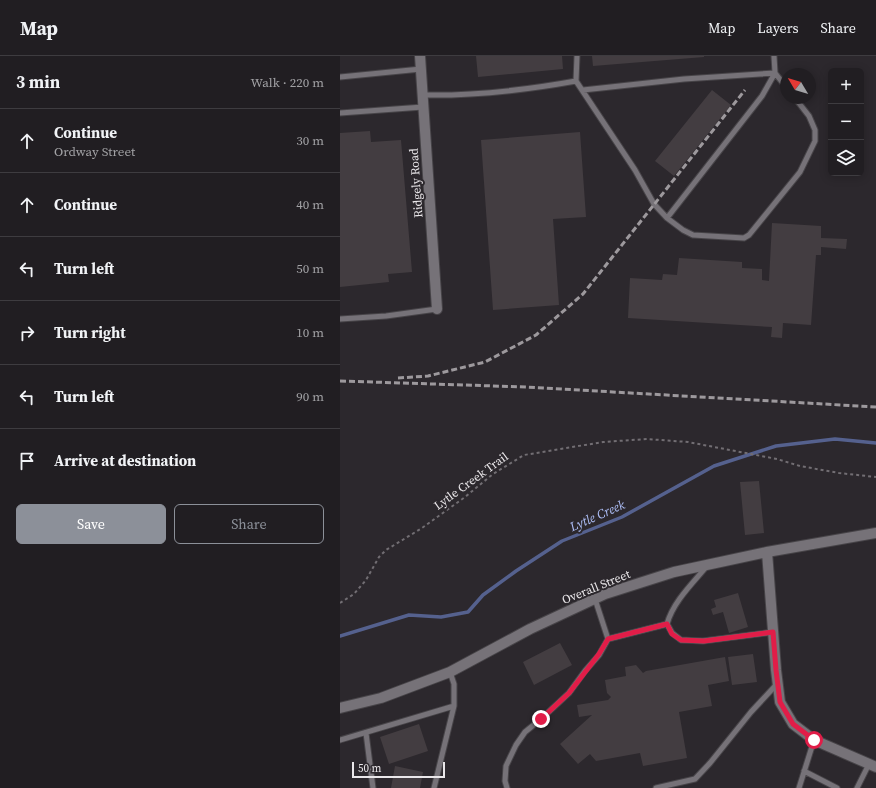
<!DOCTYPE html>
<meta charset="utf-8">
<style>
body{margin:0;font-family:"Source Serif 4",serif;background:#2d2b2f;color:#f1f3f6}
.controls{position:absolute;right:12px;top:12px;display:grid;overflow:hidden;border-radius:6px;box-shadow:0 2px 10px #0003}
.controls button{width:36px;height:36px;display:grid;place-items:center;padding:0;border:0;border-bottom:1px solid #3e3c40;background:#211e22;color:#f1f3f6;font:20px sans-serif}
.compass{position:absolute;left:440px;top:12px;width:36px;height:36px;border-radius:50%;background:#211e22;box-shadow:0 2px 10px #0003;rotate:308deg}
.scale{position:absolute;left:12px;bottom:10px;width:93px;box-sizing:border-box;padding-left:4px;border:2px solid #eae7ea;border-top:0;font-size:11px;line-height:14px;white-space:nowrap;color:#eae7ea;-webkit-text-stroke:3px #2c282d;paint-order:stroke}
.stop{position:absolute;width:12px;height:12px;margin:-9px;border:3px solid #e11d48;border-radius:50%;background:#fff}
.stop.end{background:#e11d48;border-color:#fff;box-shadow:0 1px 4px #0008}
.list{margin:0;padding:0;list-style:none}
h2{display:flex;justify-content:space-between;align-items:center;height:52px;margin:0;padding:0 16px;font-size:17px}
h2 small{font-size:13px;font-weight:400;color:#a2a2a5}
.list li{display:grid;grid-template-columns:26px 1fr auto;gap:12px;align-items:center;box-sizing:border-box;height:64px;padding:0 16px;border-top:1px solid #3e3c40}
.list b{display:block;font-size:15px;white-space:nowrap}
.list p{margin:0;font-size:13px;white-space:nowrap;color:#a2a2a5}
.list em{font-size:13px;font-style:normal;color:#a2a2a5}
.actions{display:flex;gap:8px;padding:12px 16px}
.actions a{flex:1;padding:9px 0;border:1px solid #8c9099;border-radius:6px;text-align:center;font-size:14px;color:#8c9099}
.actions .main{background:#8c9099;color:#fff}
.icon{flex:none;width:22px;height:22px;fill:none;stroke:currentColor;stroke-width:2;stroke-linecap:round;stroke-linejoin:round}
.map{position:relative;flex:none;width:536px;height:732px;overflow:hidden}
header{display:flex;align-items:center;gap:24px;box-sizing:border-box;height:56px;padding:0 20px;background:#211e22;border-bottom:1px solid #3e3c40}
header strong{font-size:19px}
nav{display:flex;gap:22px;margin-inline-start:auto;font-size:14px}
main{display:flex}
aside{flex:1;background:#211e22}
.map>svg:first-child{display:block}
</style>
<header>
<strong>Map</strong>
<nav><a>Map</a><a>Layers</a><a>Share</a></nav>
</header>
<main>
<aside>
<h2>3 min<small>Walk · 220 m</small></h2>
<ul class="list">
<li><svg class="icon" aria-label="ahead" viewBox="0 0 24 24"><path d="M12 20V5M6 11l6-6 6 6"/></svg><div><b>Continue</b><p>Ordway Street</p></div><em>30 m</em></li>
<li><svg class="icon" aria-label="ahead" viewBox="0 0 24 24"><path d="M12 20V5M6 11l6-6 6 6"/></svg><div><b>Continue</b></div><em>40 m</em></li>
<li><svg class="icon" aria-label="left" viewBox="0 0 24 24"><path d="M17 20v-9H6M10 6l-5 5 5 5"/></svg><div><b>Turn left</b></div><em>50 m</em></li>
<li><svg class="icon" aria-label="right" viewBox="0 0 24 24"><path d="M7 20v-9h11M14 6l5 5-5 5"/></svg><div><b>Turn right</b></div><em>10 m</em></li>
<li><svg class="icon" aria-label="left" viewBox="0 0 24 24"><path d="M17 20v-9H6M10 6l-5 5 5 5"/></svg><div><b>Turn left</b></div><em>90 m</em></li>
<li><svg class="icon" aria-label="arrive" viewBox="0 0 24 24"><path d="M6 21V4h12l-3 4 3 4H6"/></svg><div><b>Arrive at destination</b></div></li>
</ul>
<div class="actions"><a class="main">Save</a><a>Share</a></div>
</aside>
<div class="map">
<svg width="536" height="732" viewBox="0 0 536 732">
<rect width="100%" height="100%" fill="#2c282d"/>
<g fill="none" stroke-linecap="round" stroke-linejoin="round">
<path stroke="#55618e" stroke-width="3.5" d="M0 580 69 559 101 561 128 556 143 539 176 515 222 485 282 461 374 410 436 390 495 383 536 387"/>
</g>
<path fill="#433d41" d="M136 0H222L223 13 138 21Z
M252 0H364V1L253 10Z
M372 34 391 49 334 120 315 105Z
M30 75 31 86 61 84 72 216 48 218 49 226 0 231V77Z
M240 76 246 161 213 163 219 249 153 254 141 84Z
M432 167 481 170V182L507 183 506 193 481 191V199H476L471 269 443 267 442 282 431 281 432 271 288 262 290 222 322 224 323 218 337 219 339 202 402 206V212L422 213V224L429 225Z
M419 425 424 477 405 479 400 426Z
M398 537 408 571 389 577 383 556 373 559 371 553 376 551 374 544Z
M220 587 232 609 194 629 183 606Z
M413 598 417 626 392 629 388 601Z
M385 601 389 625 368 629 372 650 339 656 347 702 303 710 300 697 256 705 250 698 238 708 220 688 252 659 239 661 237 649 268 644 271 641 267 637 265 624 286 620 285 611 296 609 303 617 306 615Z
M79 668 88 695 49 708 40 681Z
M55 710 83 716 80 732H51Z"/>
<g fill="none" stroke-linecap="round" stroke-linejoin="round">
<g stroke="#474448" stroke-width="7">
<path id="lane" d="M0 21 81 13
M236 25 295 114 314 148 327 162 343 174 353 179 404 182 409 179 460 116 475 85V74L469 60 455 42
M243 34 344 23 435 17 446 31
M82 39C134 40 186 34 236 25L237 0
M0 57 83 51
M327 162 422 40 435 17 434 0
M0 263 46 260 97 253
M327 568C333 546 352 528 367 510
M268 583 327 568 332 577 341 584 363 585 433 576
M26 677 33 732
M0 684 114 650V628L110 616
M464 715 497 732
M94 732 114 650
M167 732 165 725 166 710 176 689 185 676 201 663 229 637 245 615 259 599 268 583 255 543
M316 732 355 723 370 707 411 656 437 628
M459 732 474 684
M517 732 529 708"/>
</g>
<g stroke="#474448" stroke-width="12">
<path id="street" d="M80 0 97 253
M427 496 436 614 440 646 453 668 474 684 536 711
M0 652 41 642 110 616 190 573 265 538 334 516 427 496 536 477"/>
</g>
<path stroke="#726e73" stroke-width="2" stroke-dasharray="3 3" stroke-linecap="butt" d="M0 547 14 538 26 524 39 501 46 494 82 472 125 441 153 418 184 399 263 386 307 383 348 386 437 403 460 410 499 417 536 421"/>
<use href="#lane" stroke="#767278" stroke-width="5"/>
<use href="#street" stroke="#767278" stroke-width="10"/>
<path stroke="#9d999d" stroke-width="3" stroke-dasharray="6 3" stroke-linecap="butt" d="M58 322 88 320 145 306 196 279 243 238 405 34
M0 325 186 331 536 351"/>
</g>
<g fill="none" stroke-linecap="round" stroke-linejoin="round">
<path stroke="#e11d48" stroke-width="5" d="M201 663 229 637 259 598 268 583 327 568 332 578 341 584 364 585 433 576 436 614 440 646 453 668 474 684"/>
</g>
<g text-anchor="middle" stroke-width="4" stroke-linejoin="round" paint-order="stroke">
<g font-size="12" fill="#eae7ea" stroke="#2c282d">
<text transform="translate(76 127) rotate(-94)" y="4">Ridgely Road</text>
<text transform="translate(131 425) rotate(-36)" y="4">Lytle Creek Trail</text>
<text transform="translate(256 531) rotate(-22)" y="4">Overall Street</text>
</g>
<g font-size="13" font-style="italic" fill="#afc0f9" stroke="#2c282d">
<text transform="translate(257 459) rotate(-24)" y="5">Lytle Creek</text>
</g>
</g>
</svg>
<div class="controls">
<button>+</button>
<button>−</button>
<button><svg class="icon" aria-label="layers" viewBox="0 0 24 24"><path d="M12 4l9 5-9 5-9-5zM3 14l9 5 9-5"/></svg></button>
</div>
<svg class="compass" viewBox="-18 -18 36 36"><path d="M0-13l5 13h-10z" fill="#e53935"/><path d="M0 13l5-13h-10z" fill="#a2a2a5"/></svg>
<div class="scale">50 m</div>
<div class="stop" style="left:474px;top:684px"></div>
<div class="stop end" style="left:201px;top:663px"></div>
</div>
</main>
